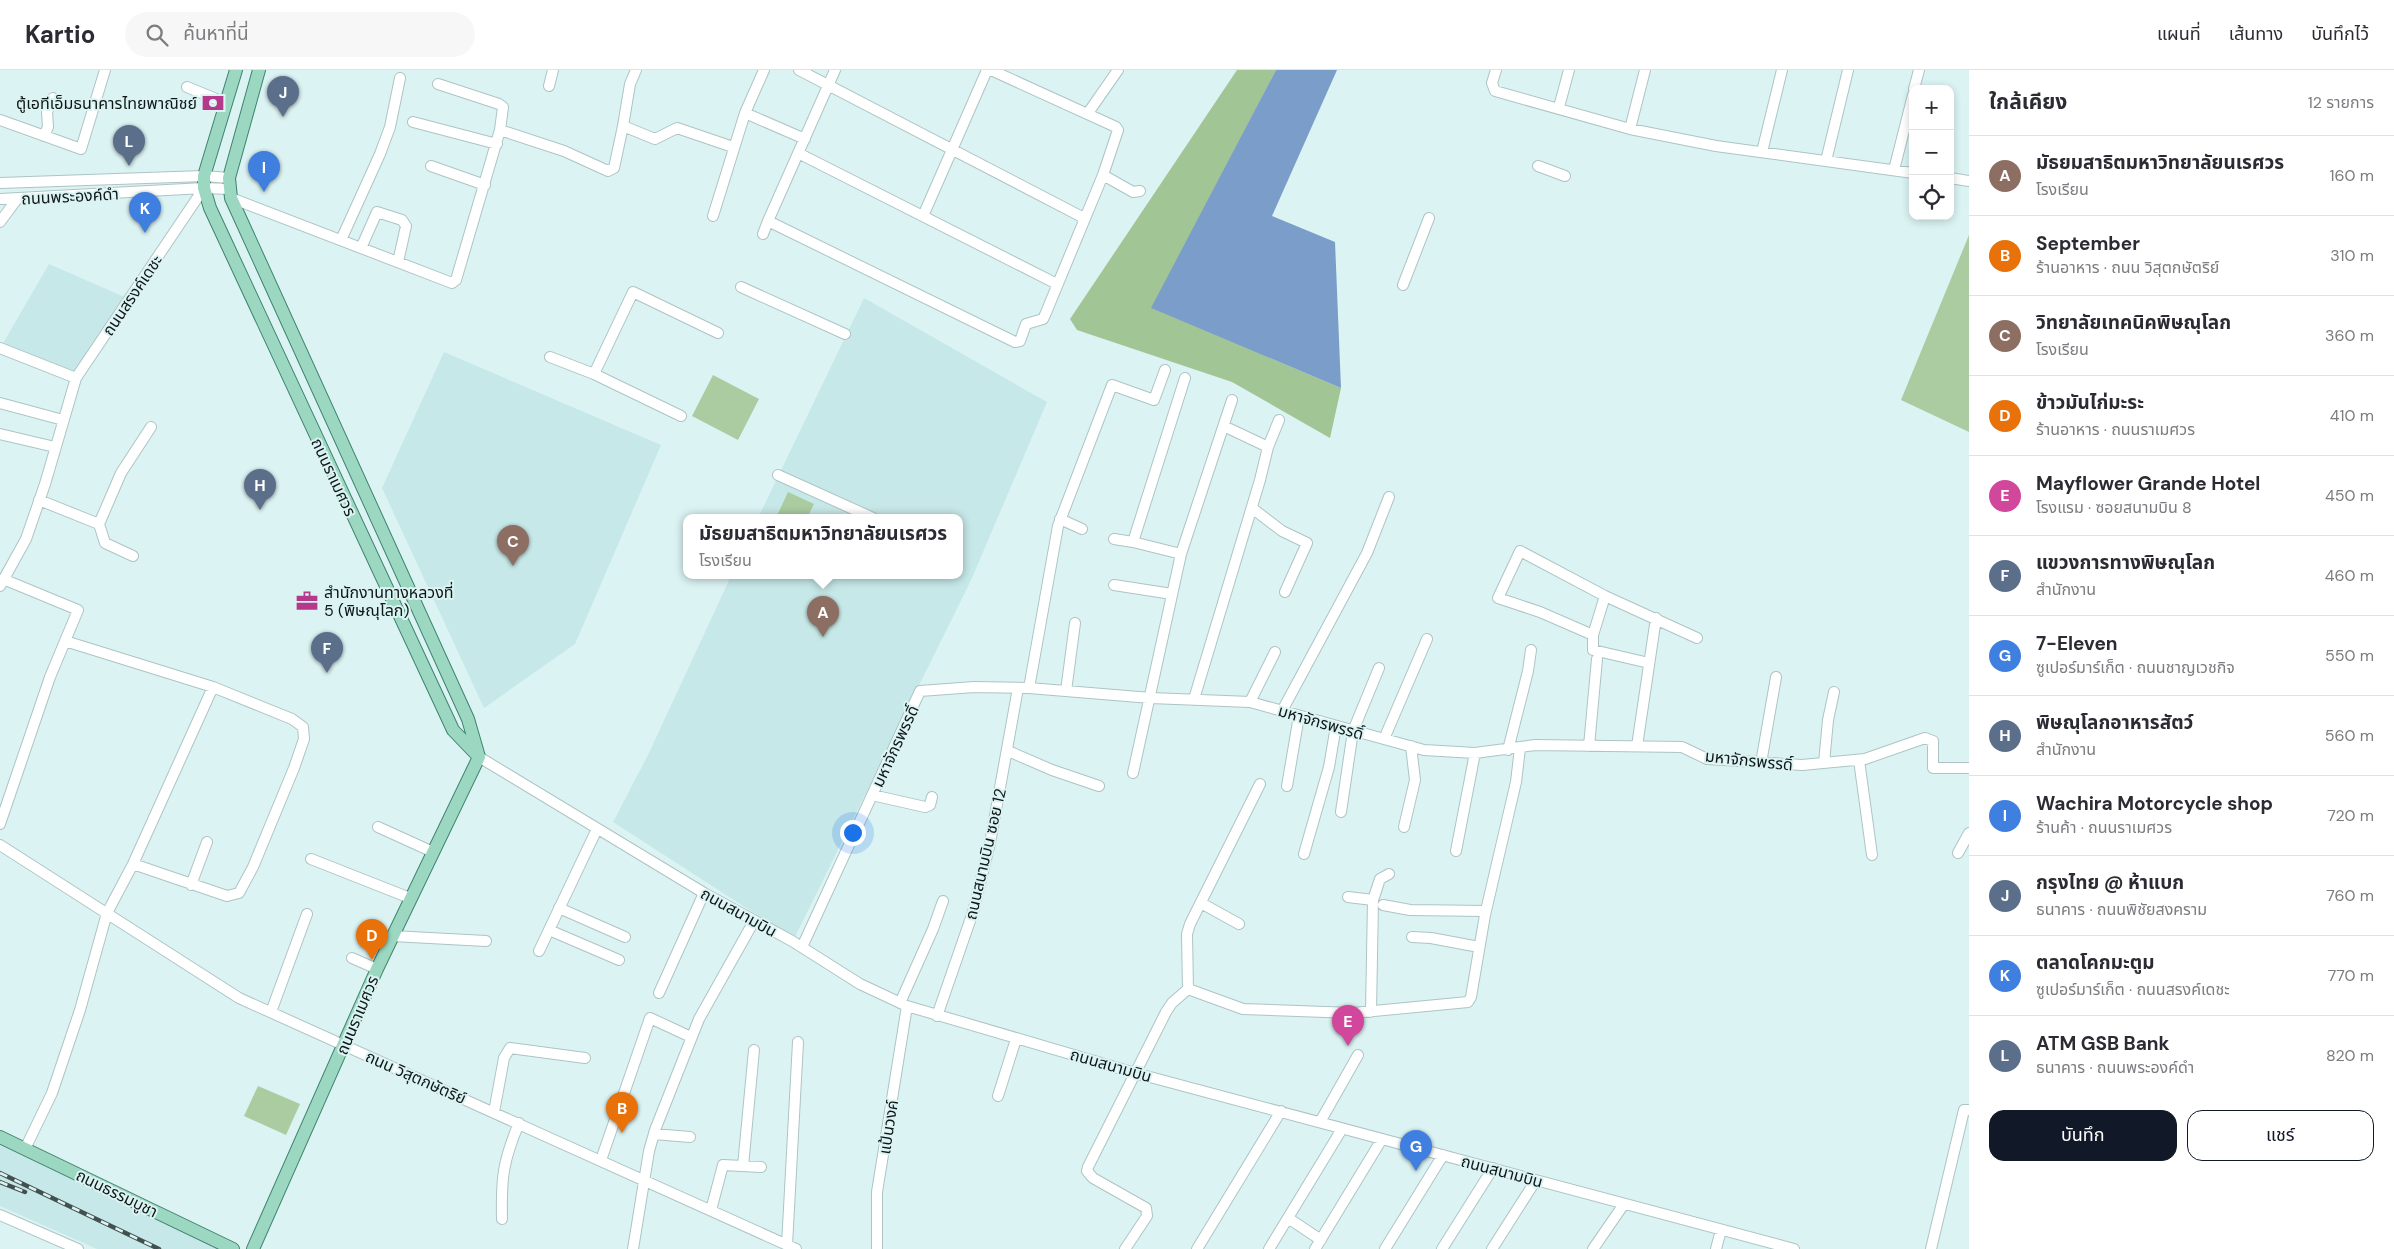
<!DOCTYPE html>
<html lang="th">
<meta charset="utf-8">
<style>
body{margin:0;font-family:"DM Sans","Noto Sans Thai",sans-serif;background:#f7f7f7;color:#2b2b33}
.controls{position:absolute;right:15px;top:15px;display:grid;overflow:hidden;border-radius:10px;box-shadow:0 2px 8px #0003}
.controls button{width:45px;height:45px;display:grid;place-items:center;padding:0;border:0;border-bottom:1px solid #e1e1e2;background:#fff;color:#2b2b33;font:25px sans-serif}
.you{position:absolute;left:852px;top:762px;width:18px;height:18px;margin:-12px;border:4px solid #fff;border-radius:50%;background:#1a73e8;box-shadow:0 0 0 8px #1a73e833}
.badge{display:grid;place-items:center;width:32px;height:32px;border-radius:50%;background:#111827;color:#fff;font-size:16px;font-weight:700}
.pin{position:absolute;translate:-50% -41px;filter:drop-shadow(0 1px 2px #0008)}
.pin::after{content:'';position:absolute;top:26px;width:18px;height:15px;background:inherit;clip-path:polygon(0 0,100% 0,50% 100%)}
.popup{position:absolute;left:683px;top:444px;width:280px;height:65px;box-sizing:border-box;display:grid;place-content:center;border-radius:10px;background:#fff;filter:drop-shadow(0 1px 4px #0005);font-size:16px;white-space:nowrap;color:#7c7c81}
.popup b{font-size:19px;color:#2b2b33}
.popup::after{content:'';position:absolute;left:50%;top:100%;margin-left:-10px;border:10px solid transparent;border-top-color:#fff}
.list{margin:0;padding:0;list-style:none}
h2{display:flex;justify-content:space-between;align-items:center;height:65px;margin:0;padding:0 20px;font-size:21px}
h2 small{font-size:16px;font-weight:400;color:#7c7c81}
.list li{display:grid;grid-template-columns:32px 1fr auto;gap:15px;align-items:center;box-sizing:border-box;height:80px;padding:0 20px;border-top:1px solid #e1e1e2}
.list b{display:block;font-size:19px;white-space:nowrap}
.list p{margin:0;font-size:16px;white-space:nowrap;color:#7c7c81}
.list em{font-size:16px;font-style:normal;color:#7c7c81}
.actions{display:flex;gap:10px;padding:15px 20px}
.actions a{flex:1;padding:11px 0;border:1px solid #111827;border-radius:15px;text-align:center;font-size:18px;color:#111827}
.actions .main{background:#111827;color:#fff}
.icon{flex:none;width:28px;height:28px;fill:none;stroke:currentColor;stroke-width:2;stroke-linecap:round;stroke-linejoin:round}
.map{position:relative;flex:none;width:1969px;height:1179px;overflow:hidden}
header{display:flex;align-items:center;gap:30px;box-sizing:border-box;height:70px;padding:0 25px;background:#fff;border-bottom:1px solid #e1e1e2}
header strong{font-size:24px}
nav{display:flex;gap:28px;margin-inline-start:auto;font-size:18px}
.search{width:350px;height:45px;background:#f7f7f7;display:flex;align-items:center;gap:12px;box-sizing:border-box;padding:0 18px;border-radius:28px;color:#7c7c81;font-size:19px}
main{display:flex}
aside{flex:1;background:#fff}
.map>svg:first-child{display:block}
</style>
<header>
<strong>Kartio</strong>
<div class="search"><svg class="icon" aria-label="search" viewBox="0 0 24 24"><circle cx="10" cy="10" r="6"/><path d="M15 15l6 6"/></svg>ค้นหาที่นี่</div>
<nav><a>แผนที่</a><a>เส้นทาง</a><a>บันทึกไว้</a></nav>
</header>
<main>
<div class="map">
<svg width="1969" height="1179" viewBox="0 0 1969 1179">
<rect width="100%" height="100%" fill="#dcf3f3"/>
<path fill="#c7e8e8" d="M49 194 127 228 75 305 2 275Z
M864 228 1047 332 972 508 794 869 613 752 648 685 731 506H959V448H758Z
M444 282 661 375 575 574 484 638 382 418Z
M0 1074 218 1179H97L0 1136Z"/>
<path fill="#abcca0" d="M1969 165V362L1901 330Z
M713 305 759 329 738 370 692 346Z
M788 422 814 434 807 448H776Z
M258 1016 300 1034 286 1065 244 1046Z"/>
<path fill="#a1c595" d="M1237 0H1276L1152 238 1341 318 1330 368 1232 312 1077 260 1070 249Z"/>
<path fill="#7b9dca" d="M1276 0H1337L1272 146 1335 172 1341 318 1151 238Z"/>
<g fill="none" stroke-linecap="round" stroke-linejoin="round">
<g stroke="#aec4c4" stroke-width="12">
<path id="minor" d="M799 0 1084 148
M1496 0 1492 13 1495 21 1630 59 1716 76 1913 103
M438 14 499 34 503 37 500 60
M549 16 553 0
M187 17 226 33
M1914 19 1919 0
M1559 37 1569 0
M745 43 764 0
M1088 43 1118 0
M0 50 81 79 105 0
M413 52 497 74
M623 56 655 69 677 58 733 77
M1630 59 1645 0
M44 66 48 57 47 42 53 28
M1762 82 1782 0
M800 84 1057 214
M1826 91 1848 0
M431 96 485 115
M1538 96 1565 106
M1894 100 1913 25
M1103 105 1133 122 1140 121
M1950 108 1969 111
M0 113 204 106 229 108
M231 128 452 213 456 210 500 60 564 81 608 101 614 98 623 56 630 14 636 0
M0 129 204 118 230 119
M713 146 745 43 805 69
M923 146 987 0
M768 151 835 0
M0 152 17 129
M763 164 768 151 1015 272 1020 271 1026 254 1043 249 1045 245 1103 105 1118 60 1116 57 991 0
M341 170 380 84 390 57 400 8
M361 178 377 142 402 150 406 156 398 192
M1403 215 1429 148
M741 217 845 264
M0 278 76 308
M550 287 594 304 681 346
M594 304 633 222 718 263
M0 333 63 350
M1230 359 1268 377
M0 364 55 377
M778 405 873 448
M39 430 99 454
M1252 438 1282 461 1307 473 1285 522
M1060 449 1082 459
M1114 469 1133 472
M1181 484 1133 472 1185 308
M133 486 105 473 99 454 121 403 151 357
M1114 515 1172 524
M0 516 26 469 45 414 76 308 204 118
M1605 526 1593 565V580L1649 593
M1593 565 1540 542 1498 528 1520 481 1605 526 1697 568
M65 571 213 617 292 649 303 657 304 669 294 698 253 797 239 823 227 826 133 794
M1029 618 1058 456 1112 315 1154 330 1165 300
M1066 621 1075 553
M1194 629 1260 410 1268 377 1279 350
M1250 632 1275 582
M1282 641 1367 483 1389 427
M1384 669 1427 569
M1589 676 1597 589
M1637 676 1656 548
M1508 680 1528 601 1531 580
M1008 681 1052 700 1099 716
M479 687 704 823 792 871 860 914 907 936 1135 1003 1794 1179
M1859 690 1872 785
M1761 693 1776 607
M1824 693 1828 650 1834 622
M1133 703 1181 484 1232 330
M1287 716 1299 646
M872 725 925 737 930 735 932 727
M1341 742 1353 661 1379 598
M0 754 50 607 78 540 3 509
M378 757 433 782
M1404 757 1415 710 1411 676
M0 775 239 928 796 1179
M1456 781 1475 683
M1958 783 1969 763
M1304 784 1329 697 1336 656
M311 789 410 828
M191 815 207 772
M1348 827 1373 830
M1201 833 1239 854
M1383 835 1410 840 1486 841
M559 838 625 867
M549 860 619 890
M392 866 486 871
M1412 867 1431 868 1479 877
M802 877 920 621 974 617 1029 618 1151 628 1250 632 1424 680 1475 683 1535 675 1682 677 1707 689 1802 695 1865 689 1925 668 1933 671V698H1969
M539 881 597 759
M352 888 377 899
M1188 919 1187 864 1190 854 1260 714
M659 923 704 823
M900 933 933 859 943 831
M271 942 307 844
M1371 942 1373 830 1380 809 1389 804
M937 946 973 842 990 773 1018 618
M998 1026 1016 969
M494 1042 504 988 510 978 585 988
M1320 1052 1358 985
M654 1064 690 1067
M25 1079 52 1023 80 940 107 843 133 794 213 617
M601 1090 650 948 691 967
M743 1096 754 980
M711 1140 723 1095 761 1097
M0 1145 78 1179
M1288 1148 1321 1170
M502 1149C501 1108 503 1091 519 1053
M787 1175 798 972
M633 1179 649 1081 655 1060 699 949 754 851
M877 1179V1122L907 936
M1125 1179 1147 1146 1146 1138 1093 1108 1087 1101 1088 1097 1166 942 1172 933 1188 919 1243 939 1353 943 1468 932 1471 927 1485 845 1516 712 1520 678
M1197 1179 1281 1041
M1269 1179 1342 1059
M1315 1179 1382 1069
M1385 1179 1443 1085
M1442 1179 1493 1098
M1492 1179 1536 1110
M1593 1179 1624 1134
M1716 1179 1721 1160
M1931 1179 1964 1040H1969"/>
</g>
<g stroke="#3f836c" stroke-width="14">
<path id="major" d="M236 0 204 106V118L210 138 447 647 453 660 478 686
M0 1067 233 1179
M253 1179 377 899 479 687 468 649 231 128 229 108 259 0"/>
</g>
<use href="#minor" stroke="#fff" stroke-width="10"/>
<use href="#major" stroke="#9cd7c2" stroke-width="12"/>
<g stroke="#435050" stroke-width="4.5">
<path id="rail" d="M0 1103 159 1179
M0 1112 25 1122"/>
</g>
<use href="#rail" stroke="#dcf3f3" stroke-width="2.5" stroke-dasharray="8" stroke-linecap="butt"/>
</g>
<defs>
<g id="bank-bare" transform="scale(1.725)"><path d="M-6-4H6V4H-6ZM0-2.3a2.3 2.3 0 1 0 0 4.6a2.3 2.3 0 1 0 0-4.6Z" fill="#b5398b" stroke="#dcf3f3" stroke-width="2.5" paint-order="stroke"/></g>
<g id="office-bare" transform="scale(1.725)"><path d="M-6-3h4V-5.5h4V-3h4V5H-6ZM-1-4.5V-3h2v-1.5ZM-6 0V1H6V0Z" fill="#b5398b" stroke="#dcf3f3" stroke-width="2.5" paint-order="stroke"/></g>
</defs>
<g fill-rule="evenodd">
<use href="#bank-bare" x="213" y="33"/>
<use href="#office-bare" x="307" y="531"/>
</g>
<g text-anchor="middle" stroke-width="4" stroke-linejoin="round" paint-order="stroke">
<g font-size="16" fill="#0e1717" stroke="#dcf3f3" text-anchor="end">
<text x="197" y="39">ตู้เอทีเอ็มธนาคารไทยพาณิชย์</text>
<text x="324" y="528" text-anchor="start">สำนักงานทางหลวงที่<tspan x="324" dy="18">5 (พิษณุโลก)</tspan></text>
</g>
<g font-size="16" fill="#0e1717" stroke="#dcf3f3">
<text transform="translate(70 126) rotate(-3)" y="6">ถนนพระองค์ดำ</text>
<text transform="translate(132 225) rotate(-56)" y="6">ถนนสรงค์เดชะ</text>
<text transform="translate(334 407) rotate(65)" y="6">ถนนราเมศวร</text>
<text transform="translate(1321 652) rotate(16)" y="6">มหาจักรพรรดิ์</text>
<text transform="translate(895 676) rotate(-65)" y="6">มหาจักรพรรดิ์</text>
<text transform="translate(1749 690) rotate(6)" y="6">มหาจักรพรรดิ์</text>
<text transform="translate(985 784) rotate(-77)" y="6">ถนนสนามบิน ซอย 12</text>
<text transform="translate(739 842) rotate(29)" y="6">ถนนสนามบิน</text>
<text transform="translate(357 945) rotate(-67)" y="6">ถนนราเมศวร</text>
<text transform="translate(1111 995) rotate(16)" y="6">ถนนสนามบิน</text>
<text transform="translate(416 1007) rotate(24)" y="6">ถนน วิสุตกษัตริย์</text>
<text transform="translate(888 1057) rotate(-81)" y="6">แป้นวงค์</text>
<text transform="translate(1502 1101) rotate(15)" y="6">ถนนสนามบิน</text>
<text transform="translate(117 1123) rotate(26)" y="6">ถนนธรรมบูชา</text>
</g>
</g>
</svg>
<div class="controls">
<button>+</button>
<button>−</button>
<button><svg class="icon" aria-label="locate" viewBox="0 0 24 24"><circle cx="12" cy="12" r="6"/><path d="M12 2v4M12 18v4M2 12h4M18 12h4"/></svg></button>
</div>
<div class="you"></div>
<div class="pin badge" style="left:823px;top:567px;background:#8d6e63">A</div>
<div class="popup"><b>มัธยมสาธิตมหาวิทยาลัยนเรศวร</b>โรงเรียน</div>
<div class="pin badge" style="left:622px;top:1063px;background:#e8710a">B</div>
<div class="pin badge" style="left:513px;top:496px;background:#8d6e63">C</div>
<div class="pin badge" style="left:372px;top:890px;background:#e8710a">D</div>
<div class="pin badge" style="left:1348px;top:976px;background:#d1479c">E</div>
<div class="pin badge" style="left:327px;top:603px;background:#5c6f8a">F</div>
<div class="pin badge" style="left:1416px;top:1101px;background:#3f7fe0">G</div>
<div class="pin badge" style="left:260px;top:440px;background:#5c6f8a">H</div>
<div class="pin badge" style="left:264px;top:122px;background:#3f7fe0">I</div>
<div class="pin badge" style="left:283px;top:47px;background:#5c6f8a">J</div>
<div class="pin badge" style="left:145px;top:163px;background:#3f7fe0">K</div>
<div class="pin badge" style="left:129px;top:96px;background:#5c6f8a">L</div>
</div>
<aside>
<h2>ใกล้เคียง<small>12 รายการ</small></h2>
<ul class="list">
<li><span class="badge" style="background:#8d6e63">A</span><div><b>มัธยมสาธิตมหาวิทยาลัยนเรศวร</b><p>โรงเรียน</p></div><em>160 m</em></li>
<li><span class="badge" style="background:#e8710a">B</span><div><b>September</b><p>ร้านอาหาร · ถนน วิสุตกษัตริย์</p></div><em>310 m</em></li>
<li><span class="badge" style="background:#8d6e63">C</span><div><b>วิทยาลัยเทคนิคพิษณุโลก</b><p>โรงเรียน</p></div><em>360 m</em></li>
<li><span class="badge" style="background:#e8710a">D</span><div><b>ข้าวมันไก่มะระ</b><p>ร้านอาหาร · ถนนราเมศวร</p></div><em>410 m</em></li>
<li><span class="badge" style="background:#d1479c">E</span><div><b>Mayflower Grande Hotel</b><p>โรงแรม · ซอยสนามบิน 8</p></div><em>450 m</em></li>
<li><span class="badge" style="background:#5c6f8a">F</span><div><b>แขวงการทางพิษณุโลก</b><p>สำนักงาน</p></div><em>460 m</em></li>
<li><span class="badge" style="background:#3f7fe0">G</span><div><b>7-Eleven</b><p>ซูเปอร์มาร์เก็ต · ถนนชาญเวชกิจ</p></div><em>550 m</em></li>
<li><span class="badge" style="background:#5c6f8a">H</span><div><b>พิษณุโลกอาหารสัตว์</b><p>สำนักงาน</p></div><em>560 m</em></li>
<li><span class="badge" style="background:#3f7fe0">I</span><div><b>Wachira Motorcycle shop</b><p>ร้านค้า · ถนนราเมศวร</p></div><em>720 m</em></li>
<li><span class="badge" style="background:#5c6f8a">J</span><div><b>กรุงไทย @ ห้าแบก</b><p>ธนาคาร · ถนนพิชัยสงคราม</p></div><em>760 m</em></li>
<li><span class="badge" style="background:#3f7fe0">K</span><div><b>ตลาดโคกมะตูม</b><p>ซูเปอร์มาร์เก็ต · ถนนสรงค์เดชะ</p></div><em>770 m</em></li>
<li><span class="badge" style="background:#5c6f8a">L</span><div><b>ATM GSB Bank</b><p>ธนาคาร · ถนนพระองค์ดำ</p></div><em>820 m</em></li>
</ul>
<div class="actions"><a class="main">บันทึก</a><a>แชร์</a></div>
</aside>
</main>
